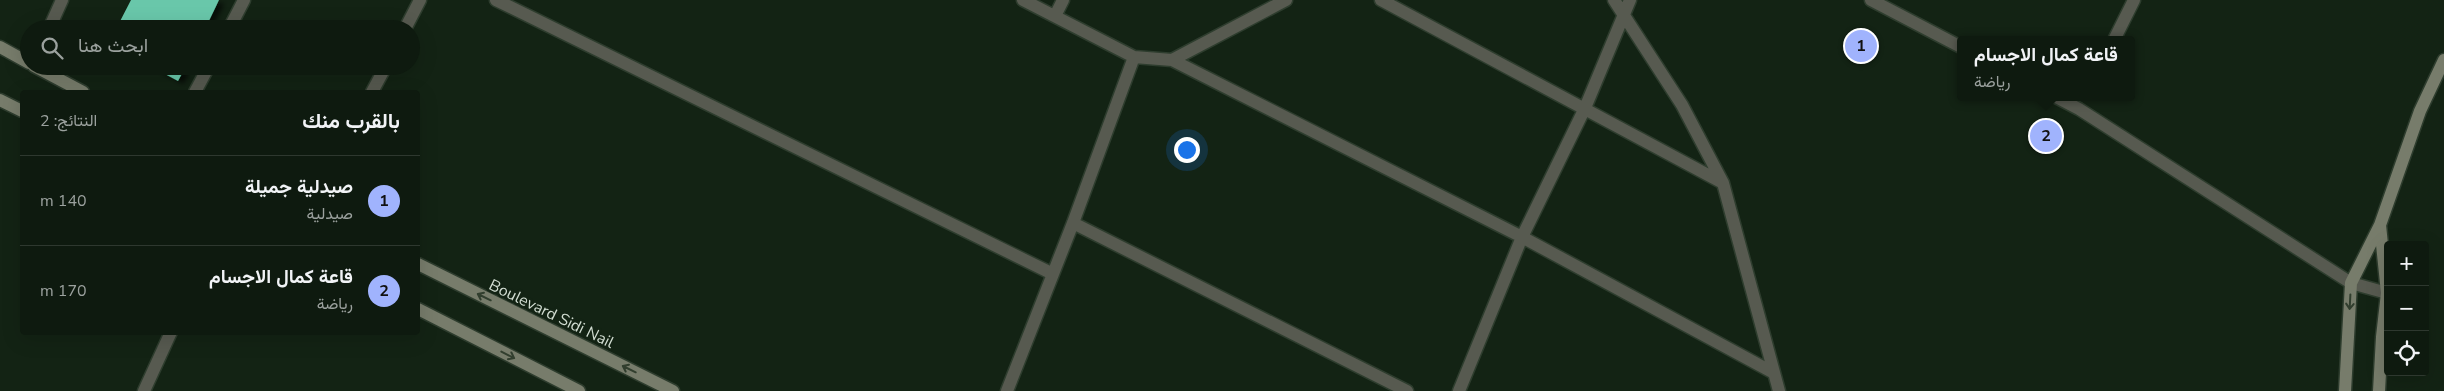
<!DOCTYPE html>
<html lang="ar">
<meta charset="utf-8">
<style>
body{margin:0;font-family:"Nunito Sans",Vazirmatn,sans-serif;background:#1c271d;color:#f1f3f6;direction:rtl}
.controls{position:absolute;right:15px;bottom:15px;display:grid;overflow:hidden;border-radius:5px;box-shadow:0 5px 20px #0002}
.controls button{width:45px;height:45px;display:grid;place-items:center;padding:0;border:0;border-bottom:1px solid #2e382f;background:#0e1a0f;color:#f1f3f6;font:25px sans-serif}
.you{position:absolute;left:1186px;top:149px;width:18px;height:18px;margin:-12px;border:4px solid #fff;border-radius:50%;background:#1a73e8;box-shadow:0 0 0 8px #1a73e833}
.badge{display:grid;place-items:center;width:32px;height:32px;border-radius:50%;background:#a0b3fd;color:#111;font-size:16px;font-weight:700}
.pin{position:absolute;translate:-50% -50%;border:2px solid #fff;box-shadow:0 1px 5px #0006}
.popup{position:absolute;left:1957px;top:36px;width:178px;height:65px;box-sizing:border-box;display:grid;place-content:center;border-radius:5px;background:#0e1a0f;filter:drop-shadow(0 1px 4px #0005);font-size:16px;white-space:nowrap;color:#9ba19e}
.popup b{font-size:19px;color:#f1f3f6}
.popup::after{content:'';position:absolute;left:50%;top:100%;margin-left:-10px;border:10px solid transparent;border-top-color:#0e1a0f}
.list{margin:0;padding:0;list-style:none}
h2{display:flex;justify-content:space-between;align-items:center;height:65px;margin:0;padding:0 20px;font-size:21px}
h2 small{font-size:16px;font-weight:400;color:#9ba19e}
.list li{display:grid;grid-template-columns:32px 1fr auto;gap:15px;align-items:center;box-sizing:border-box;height:90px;padding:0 20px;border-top:1px solid #2e382f}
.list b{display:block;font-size:19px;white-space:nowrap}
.list p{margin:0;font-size:16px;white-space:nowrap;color:#9ba19e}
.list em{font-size:16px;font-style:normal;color:#9ba19e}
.icon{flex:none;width:28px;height:28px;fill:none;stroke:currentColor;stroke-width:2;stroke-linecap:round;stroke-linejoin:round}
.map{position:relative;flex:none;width:2444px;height:391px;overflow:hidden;direction:ltr}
.search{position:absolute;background:#0e1a0f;box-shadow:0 5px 20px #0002;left:20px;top:20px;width:400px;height:55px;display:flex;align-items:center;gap:12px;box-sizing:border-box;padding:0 18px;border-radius:28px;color:#9ba19e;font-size:19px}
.panel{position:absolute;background:#0e1a0f;box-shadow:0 5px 20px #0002;left:20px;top:90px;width:400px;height:245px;border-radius:5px;direction:rtl}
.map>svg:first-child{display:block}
</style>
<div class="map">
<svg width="2444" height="391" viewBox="0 0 2444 391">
<defs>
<filter id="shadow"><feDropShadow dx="5.5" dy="3" stdDeviation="2.5" flood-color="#0009"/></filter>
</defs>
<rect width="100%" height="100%" fill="#132314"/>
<path fill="#69c7aa" filter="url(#shadow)" d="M131 0H219L205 29H116Z
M150 66H186L178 81Z"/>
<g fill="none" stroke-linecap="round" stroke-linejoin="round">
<g stroke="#2e3d2e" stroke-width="15">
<path id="minor" d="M496 0 1053 274
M1023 0 1134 57 1172 60 1286 0
M1381 0 1723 183
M1614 0 1682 105 1723 183 1779 391
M1871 0 1961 47
M1055 16 1063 0
M49 29 62 0
M229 29 244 0
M405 29 420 0
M2114 40 2134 0
M1172 60 1522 237 1774 373
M195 92 209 66
M372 92 386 66
M2056 97 2079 109 2351 283 2387 293
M1073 223 1407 391
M144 391 171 332
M1007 391 1073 223 1134 57
M1459 391 1522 237 1585 108 1630 0"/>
</g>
<g stroke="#2e3d2e" stroke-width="15">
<path id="secondary" d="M0 47 29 63
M34 66 83 92
M0 100 22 111
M418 264 673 391
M418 309 579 391
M2345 391 2351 283 2380 225 2420 111 2444 60
M2379 391 2382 337 2387 293 2380 225"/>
</g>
<use href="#minor" stroke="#575a50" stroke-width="12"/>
<use href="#secondary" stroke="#777c6b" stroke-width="12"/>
</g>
<defs><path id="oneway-shaft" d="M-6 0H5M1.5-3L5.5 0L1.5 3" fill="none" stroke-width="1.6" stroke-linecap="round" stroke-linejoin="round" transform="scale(1.25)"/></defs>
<g stroke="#313e2e">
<use href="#oneway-shaft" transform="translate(484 297) rotate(-154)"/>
<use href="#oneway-shaft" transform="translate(2350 302) rotate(93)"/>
<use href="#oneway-shaft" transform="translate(508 355) rotate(27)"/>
<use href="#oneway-shaft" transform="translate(629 369) rotate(-154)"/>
</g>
<g text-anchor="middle" stroke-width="5" stroke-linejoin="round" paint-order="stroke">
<g font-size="16" fill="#d1dcd1" stroke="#132314">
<text transform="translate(552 313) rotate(26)" y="6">Boulevard Sidi Nail</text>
</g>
</g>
</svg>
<div class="controls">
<button>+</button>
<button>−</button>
<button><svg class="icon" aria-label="locate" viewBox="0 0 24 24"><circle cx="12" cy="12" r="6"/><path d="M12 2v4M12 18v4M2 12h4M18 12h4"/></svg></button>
</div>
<div class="you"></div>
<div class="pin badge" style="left:1861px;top:46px">1</div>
<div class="pin badge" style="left:2046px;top:136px">2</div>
<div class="popup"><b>قاعة كمال الاجسام</b>رياضة</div>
<div class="search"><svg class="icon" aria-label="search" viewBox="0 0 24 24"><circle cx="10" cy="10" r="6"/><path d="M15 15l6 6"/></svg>ابحث هنا</div>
<section class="panel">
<h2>بالقرب منك<small>النتائج: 2</small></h2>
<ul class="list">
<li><span class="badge">1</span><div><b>صيدلية جميلة</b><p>صيدلية</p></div><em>140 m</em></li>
<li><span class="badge">2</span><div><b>قاعة كمال الاجسام</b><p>رياضة</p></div><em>170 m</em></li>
</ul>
</section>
</div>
